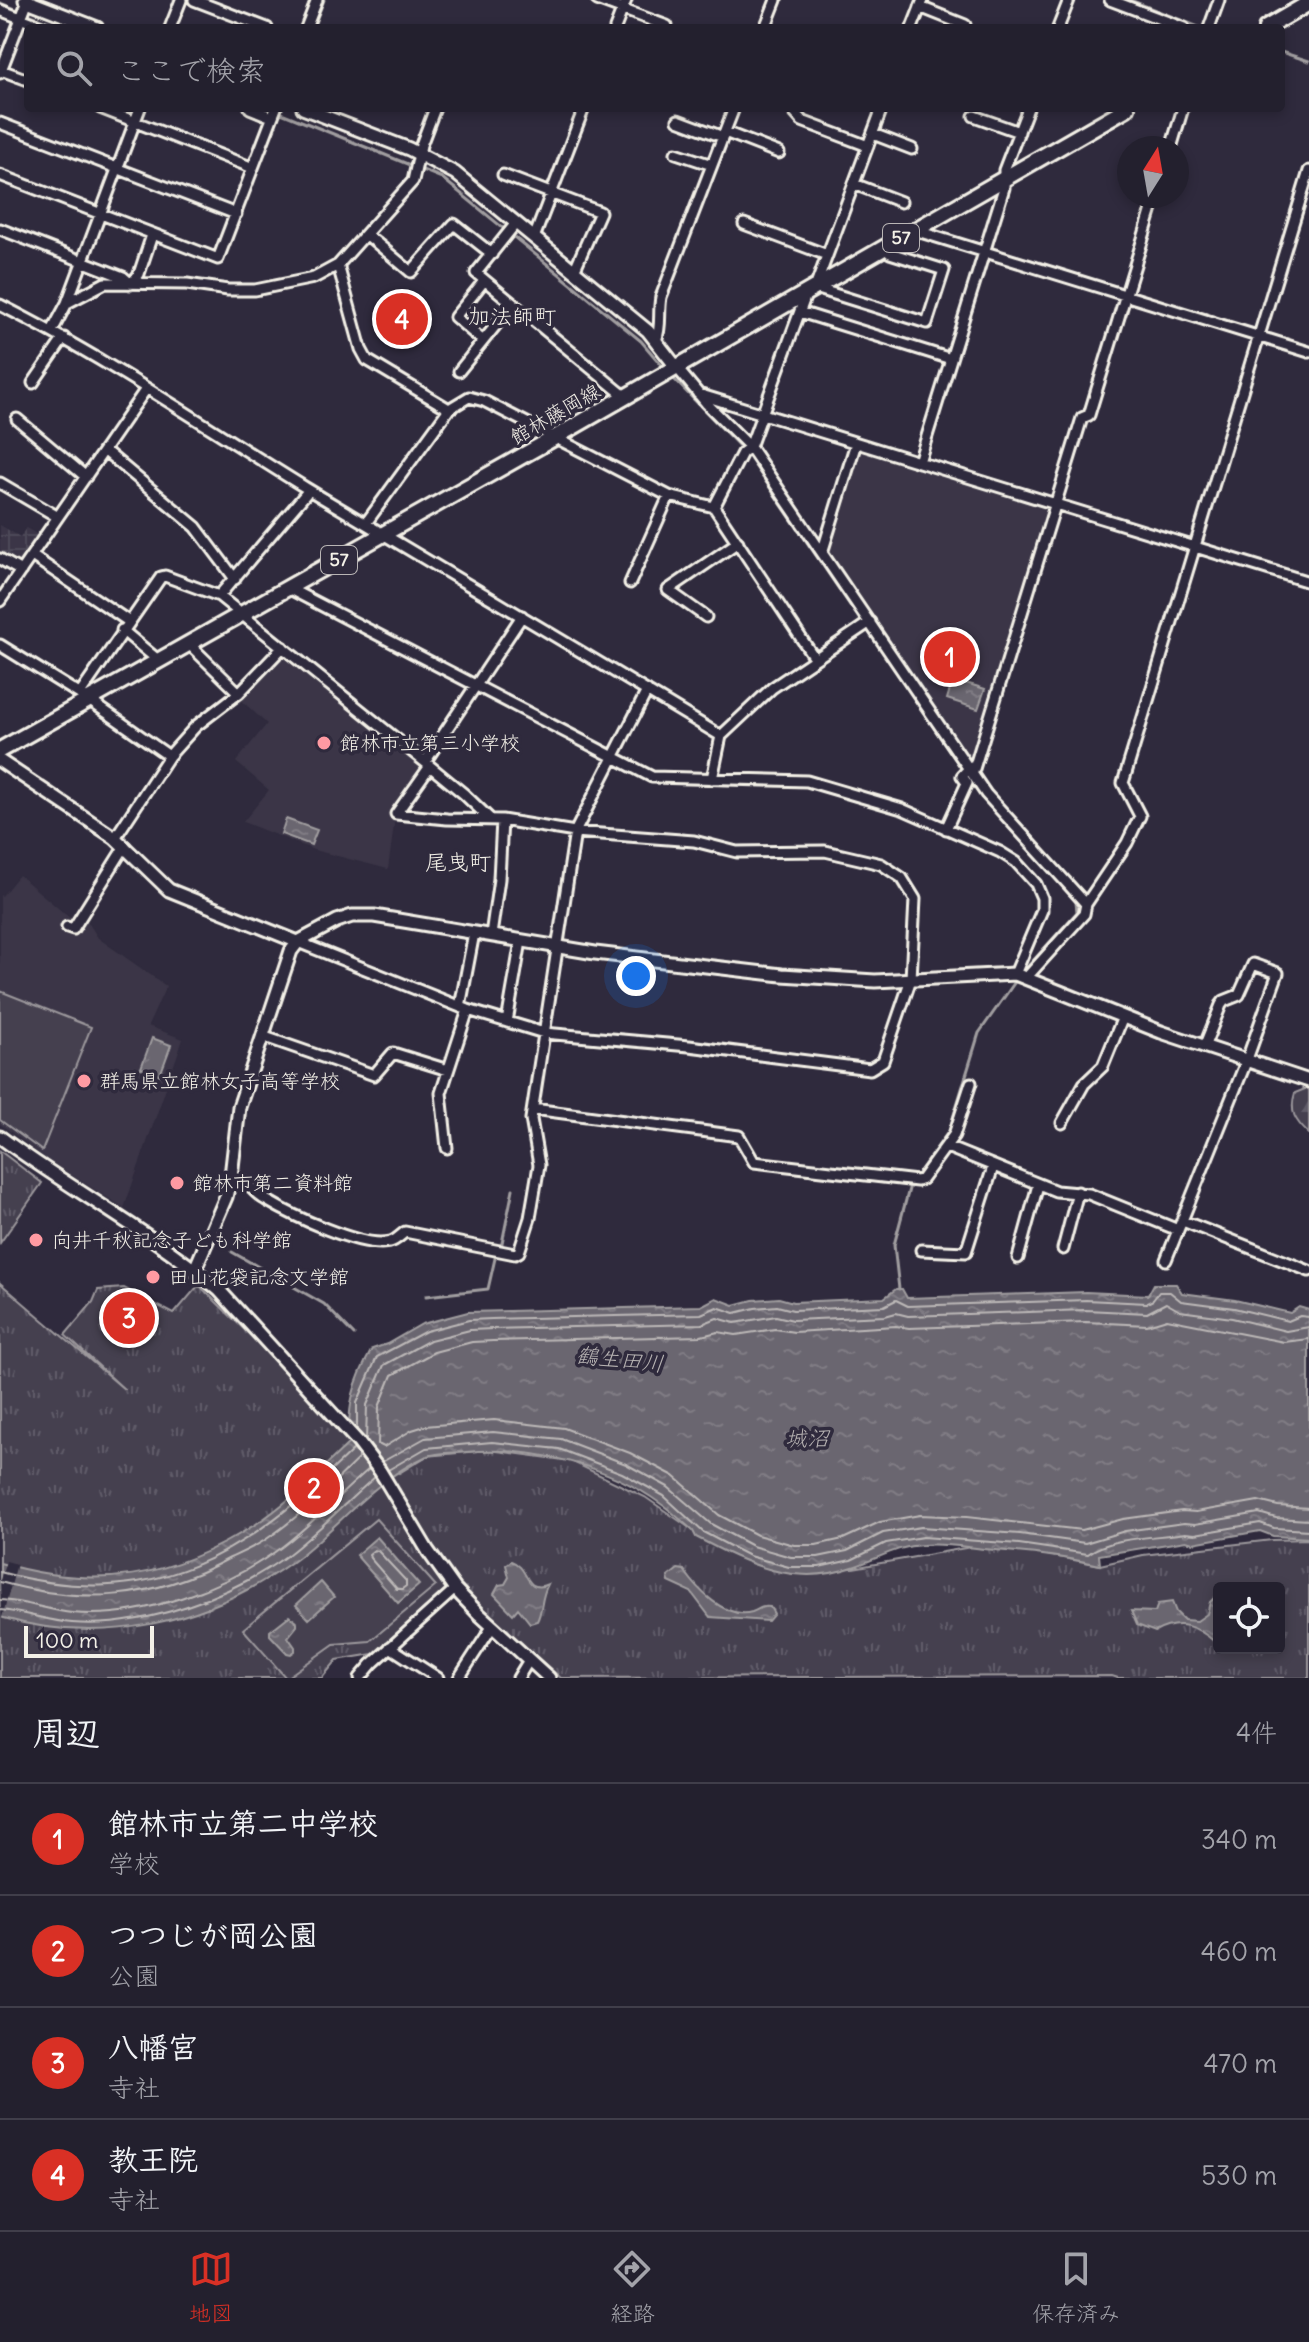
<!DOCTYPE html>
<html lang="ja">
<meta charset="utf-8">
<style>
body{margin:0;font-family:Delius,"Klee One",sans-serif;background:#2b2836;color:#f1f3f6}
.controls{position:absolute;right:24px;bottom:24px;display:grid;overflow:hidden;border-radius:8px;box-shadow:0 4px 12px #0003}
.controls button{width:72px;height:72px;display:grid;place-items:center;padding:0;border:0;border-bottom:2px solid #403e4a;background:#23202e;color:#f1f3f6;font:40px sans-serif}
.compass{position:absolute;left:1117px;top:136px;width:72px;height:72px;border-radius:50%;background:#23202e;box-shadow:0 4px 12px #0003;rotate:11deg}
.scale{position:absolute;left:24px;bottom:20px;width:130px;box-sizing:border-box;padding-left:8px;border:4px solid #f4f1e8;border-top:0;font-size:22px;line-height:28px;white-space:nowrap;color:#f4f1e8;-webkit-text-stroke:6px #2f2a3d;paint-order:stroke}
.you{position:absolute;left:636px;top:976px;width:28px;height:28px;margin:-20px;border:6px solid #fff;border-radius:50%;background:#1a73e8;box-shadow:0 0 0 12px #1a73e833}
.badge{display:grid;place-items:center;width:52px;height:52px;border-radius:50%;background:#d93025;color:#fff;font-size:26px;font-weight:700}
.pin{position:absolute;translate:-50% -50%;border:4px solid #fff;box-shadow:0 2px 8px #0006}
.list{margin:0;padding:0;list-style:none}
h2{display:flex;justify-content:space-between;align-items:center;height:104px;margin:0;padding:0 32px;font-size:34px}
h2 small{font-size:26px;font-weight:400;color:#a3a3aa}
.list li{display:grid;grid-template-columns:52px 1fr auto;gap:24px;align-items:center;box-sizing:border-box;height:112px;padding:0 32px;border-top:2px solid #403e4a}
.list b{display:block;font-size:30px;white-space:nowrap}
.list p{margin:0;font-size:26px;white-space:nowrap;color:#a3a3aa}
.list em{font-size:26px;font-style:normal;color:#a3a3aa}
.icon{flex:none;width:44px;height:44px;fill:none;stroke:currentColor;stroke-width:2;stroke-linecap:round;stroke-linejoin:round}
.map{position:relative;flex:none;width:1309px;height:1678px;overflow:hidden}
.search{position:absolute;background:#23202e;box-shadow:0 4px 12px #0003;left:24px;right:24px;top:24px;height:88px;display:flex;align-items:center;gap:20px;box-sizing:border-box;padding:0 28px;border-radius:8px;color:#a3a3aa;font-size:30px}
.sheet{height:552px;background:#23202e}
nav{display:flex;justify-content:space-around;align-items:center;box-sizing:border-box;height:112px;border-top:2px solid #403e4a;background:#23202e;font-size:22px;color:#a3a3aa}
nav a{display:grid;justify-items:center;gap:4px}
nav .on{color:#d93025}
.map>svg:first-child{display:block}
</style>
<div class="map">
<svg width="1309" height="1678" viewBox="0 0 1309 1678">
<defs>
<pattern id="industrial-grid" width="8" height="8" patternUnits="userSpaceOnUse" patternTransform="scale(2)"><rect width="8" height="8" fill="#3b3647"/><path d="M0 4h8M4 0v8" fill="none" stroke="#4e4a59"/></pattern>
<pattern id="grass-tufts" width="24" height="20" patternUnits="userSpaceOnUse" patternTransform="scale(2)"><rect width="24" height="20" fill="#454050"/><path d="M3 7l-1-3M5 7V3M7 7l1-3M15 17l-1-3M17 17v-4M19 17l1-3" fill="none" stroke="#605c69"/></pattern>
<pattern id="forest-firs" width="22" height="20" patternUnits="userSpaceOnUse" patternTransform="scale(2)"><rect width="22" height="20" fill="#454050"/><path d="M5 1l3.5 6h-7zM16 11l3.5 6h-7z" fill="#605c69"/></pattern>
<pattern id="water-ripples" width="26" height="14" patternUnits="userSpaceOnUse" patternTransform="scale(2)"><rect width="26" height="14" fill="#6a6670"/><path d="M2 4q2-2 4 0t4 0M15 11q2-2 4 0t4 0" fill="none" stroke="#807c84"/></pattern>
</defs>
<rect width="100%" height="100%" fill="#2f2a3d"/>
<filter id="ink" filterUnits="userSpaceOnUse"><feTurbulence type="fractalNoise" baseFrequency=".0125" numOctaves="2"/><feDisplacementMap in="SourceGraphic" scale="16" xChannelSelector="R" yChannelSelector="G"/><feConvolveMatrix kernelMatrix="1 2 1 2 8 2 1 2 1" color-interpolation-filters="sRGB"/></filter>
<g filter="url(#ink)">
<path fill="#3b3647" d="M858 450 1048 506 970 761 827 552Z
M283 652 427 767 396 810 388 869 314 850 243 822 269 790 236 762 267 724 240 699Z
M19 875 72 920 77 913 86 919 98 938 166 986 148 1026 183 1039 124 1208 51 1162 0 1124V895L2 896Z"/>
<path fill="url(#industrial-grid)" d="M0 525 20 537 26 528 38 535 18 565 0 555Z"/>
<path fill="url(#grass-tufts)" stroke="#9c989c" stroke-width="2" fill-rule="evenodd" d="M0 1151 42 1183 0 1243Z
M0 1283 125 1390 65 1335 93 1302 98 1290 124 1288 174 1314 197 1287H201L269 1354 357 1453 399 1473 427 1456 489 1450 571 1461 645 1497 694 1531 777 1571 853 1568 988 1544 1100 1565 1143 1555 1272 1540 1309 1539V1678H1118L1112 1676 561 1678 453 1583 373 1654 337 1660 322 1678H0ZM1219 1588H1279V1648H1219Z"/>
<path fill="url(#forest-firs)" stroke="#9c989c" stroke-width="2" d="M1305 1089H1309V1134C1295 1121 1289 1112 1295 1093Z"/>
<path fill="#454050" stroke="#9c989c" stroke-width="2" d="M0 991 91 1027 42 1151 0 1120Z
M376 1519 436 1586 370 1641 334 1644 286 1678 243 1629Z"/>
<path fill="url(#water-ripples)" stroke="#a19ea0" stroke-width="2" d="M953 679 985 689 978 709 947 699Z
M286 819 317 830 311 845 281 834Z
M152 1038 171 1045 160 1075 141 1068Z
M1154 1284H1176L1182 1293 1235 1300 1290 1313 1299 1307 1309 1310V1538L1273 1536 1260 1531 1193 1543 1186 1541 1099 1555 1100 1565C1062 1556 1023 1552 984 1549 964 1547 943 1543 923 1545 896 1546 878 1559 853 1567 795 1588 747 1564 696 1537L693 1531C683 1522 673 1512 661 1504 608 1465 531 1446 466 1452 454 1453 436 1452 425 1457 372 1481 338 1528 292 1562 207 1623 102 1647 0 1617V1563C97 1591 171 1579 256 1524 290 1502 319 1471 348 1444 349 1403 352 1385 372 1349L387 1344 422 1324 468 1312 701 1306 716 1298 734 1305 753 1300 779 1298 793 1302 884 1298 896 1289H902L907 1298 1086 1292 1148 1295Z
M377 1537 419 1585 398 1603 356 1555Z
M511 1561C530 1567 524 1595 548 1584 540 1599 543 1610 537 1621L530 1623 518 1608 513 1614 494 1594 499 1585 505 1584 509 1577 506 1565Z
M678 1569 684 1570C697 1589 725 1620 752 1612 760 1609 760 1606 770 1607L774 1614 768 1621 710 1617 691 1592 669 1582 668 1577Z
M321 1582 334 1597 309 1619 296 1605Z
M1219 1593V1641L1216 1643C1196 1625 1179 1619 1155 1632L1137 1625 1131 1611 1155 1612 1158 1604 1172 1602 1176 1612 1184 1620 1197 1621 1207 1614 1210 1602Z
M289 1616 297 1622V1626L288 1637 295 1647V1651L291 1654 287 1653 270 1635V1631Z"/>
<path fill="#2f2a3d" d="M6 1561 17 1564 1 1621 0 1580Z"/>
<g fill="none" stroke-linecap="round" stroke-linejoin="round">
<path stroke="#bdb9b8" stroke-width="2" d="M1309 1339 1284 1342 1167 1319 1147 1325 1086 1322 909 1328 896 1326 794 1332 775 1329 736 1335 718 1332 701 1336 493 1341 472 1342 434 1352 392 1375 379 1407 378 1444 384 1447 412 1430 425 1426 494 1420 564 1428 630 1453 674 1476 719 1515 757 1535 794 1545H816L843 1539 880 1522 920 1515 967 1517 1082 1530 1123 1519 1182 1511 1196 1512 1258 1501 1278 1506 1309 1508
M357 1429V1403L377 1357 426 1331 469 1320 492 1319 701 1314 717 1307 735 1313 755 1308 777 1306 793 1310 884 1306 896 1300 908 1306 1086 1300 1147 1303 1153 1300 1159 1292H1170L1181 1301 1234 1308 1288 1321 1300 1316 1309 1317
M366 1441 367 1405 384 1365 430 1340 470 1330 492 1329 702 1324 717 1318 735 1323 776 1316 793 1320 885 1316 896 1313 908 1316 1086 1310 1147 1313 1166 1303 1180 1311 1232 1318 1286 1331 1309 1327
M382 1462 425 1438 493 1432 561 1439 626 1464 668 1487 711 1524 752 1546 791 1557H818L847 1551 883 1533 921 1527 1020 1534 1085 1543 1125 1531 1184 1523 1195 1524 1259 1513 1276 1518 1309 1520
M388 1470 426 1448 492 1442 559 1449 622 1473 664 1496 703 1532 749 1556 789 1567H819L851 1560 886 1543 923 1537 1019 1544 1088 1554C1112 1536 1156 1538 1185 1533L1195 1534 1260 1523 1274 1528 1309 1530
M374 1550 378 1551 406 1581V1586L402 1589H397L370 1558 369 1554Z
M0 1572C155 1614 246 1554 354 1449
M0 1582C84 1605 153 1600 230 1558 243 1552 257 1546 268 1538 302 1515 331 1485 360 1457
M0 1600C24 1601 48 1610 72 1613 139 1620 229 1587 283 1546 313 1523 340 1494 369 1469
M0 1610C24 1612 48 1621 72 1623 142 1629 233 1596 289 1554 319 1531 346 1502 375 1477"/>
<path stroke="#a19ea0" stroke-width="3" d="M1130 0 1201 28
M0 3 64 28
M313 28 324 0
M1281 52 1309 61
M269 108 442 178 641 341 664 368
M1166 148 1178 108
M672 377 742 449
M1084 414 1151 196
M747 454 862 623
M867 629 964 772
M1022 973 1077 912 1076 902 1029 847
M501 1248 513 1189
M232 1252 324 1304 354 1335
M899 1289 894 1245 910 1185 949 1131 979 1033 1017 979
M426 1296 488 1289 496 1254"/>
<g stroke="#f4f1e8" stroke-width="15">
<path id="minor" d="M194 0 267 28
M597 0 667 26
M1110 0 1184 28
M920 7 965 25 964 28
M0 10 46 28
M170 28 181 0
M306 28 317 0
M615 28 626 0
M765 28 776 0
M912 28 923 0
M1058 28 1069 0
M1209 28 1219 0
M1 70 28 80
M0 73 28 0
M100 108 253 168
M250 108 272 117
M796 108 794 112 802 121 868 146
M882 108 815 288 927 323 944 270 890 253 885 247
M974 116 1019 132
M678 120 723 137
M0 123 236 214
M725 132 779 153
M873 134 912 149
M1171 148 1183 108
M676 153 712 165
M0 175 218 259 276 108
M503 175 600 212 574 271
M854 184 901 202
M516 223 476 273 626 397
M744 224 827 255
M0 229 123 277 131 284 139 274 152 235
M914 230 1309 352
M366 234 411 272 454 224 492 254
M534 238 584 108
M338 265 361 349 367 360 449 409
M67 303 105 283 187 284 228 290H255L314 278 338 265 413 181 421 145 435 108
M0 305C106 358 205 426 306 488 444 571 583 652 721 736
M800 312 951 359
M52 331 67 303 140 108
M483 341 455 317 484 281
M656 341C662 326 658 313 661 297L734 108
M677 368 706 403 750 447 986 794 1086 904 1084 914 1027 977
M459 371 513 304
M33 383 64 338
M698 394 1309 582
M17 419 86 477
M104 450 196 527 235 579
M919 462 1004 188V170L1028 108
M0 483 58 517
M714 507 815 659
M366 523 449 409 469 397 484 401 669 496 714 507 742 453 750 447 807 292
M822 553 856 443
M32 556 128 621
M0 559 21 571
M630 583 669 496
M288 588 652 777 807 781 902 809 1000 852 1016 862 1036 884 1042 898V910L1015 974
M219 596 309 490
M0 601 146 389
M706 617 668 590 738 542
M122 630 159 661
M189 644 239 693 283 647
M0 645 89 700 169 756
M80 694 161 577 165 576 219 596 425 762
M973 772 1082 418 1089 415 1156 196
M712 779 721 736 772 688 870 622
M490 819 464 794 425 762 522 616
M946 829 967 783 962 776 970 767
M115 838 169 756 196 726 239 693
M1086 904 1127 843 1140 816 1123 783 1309 171
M67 927 73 929 125 846
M491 935 499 879 502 820
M298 942 468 1010 544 1033 689 1046 870 1069 883 1061 911 979 915 899 902 878 881 864 825 851 737 852 694 841 575 832 502 820 447 819 396 814 430 766
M460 1007 474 933
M507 1022 521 941
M262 1036 374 1075 393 1053 448 1070
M533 1109 739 1136 754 1162 917 1181 922 1179 954 1135 971 1083
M1062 1123 1084 1084 1103 1066 1123 1017
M947 1147 1056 1191 1089 1194 1178 1230
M447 1148 441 1093 468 1010
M231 1176C251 1181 251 1192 266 1200 291 1215 362 1249 390 1242 395 1241 400 1236 405 1232L515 1254 519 1252 530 1218 539 1165 531 1119 575 832 647 691
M1183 1221 1309 1271
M1063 1249 1078 1192
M921 1250 966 1252 993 1167
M1018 1258 1038 1185
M1166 1260 1246 1062 1278 973 1253 964 1239 995 1224 1001 1221 1005 1204 1047
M390 1647 438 1678
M360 1678 372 1664 455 1589
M459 1678 492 1627
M518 1678 529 1660"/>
</g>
<g stroke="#f4f1e8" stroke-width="17">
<path id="tertiary" d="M25 0 97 28
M303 108 409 149 455 173 648 331 677 368
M0 761 115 838 169 890 298 942
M0 1137C71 1190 152 1232 219 1290L358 1442 380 1471 428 1551 455 1589 479 1614 549 1678
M195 1269 226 1197 231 1176 239 1107 291 951 298 942 337 921 352 916H374L595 953 782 975 875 981 1015 974 1161 1032 1309 1081"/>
</g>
<g stroke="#f4f1e8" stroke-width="20">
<path id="primary" d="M1266 28 1309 3
M0 750 554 438 1127 108"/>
</g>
<use href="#minor" stroke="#2f2a3d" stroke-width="9"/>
<use href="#tertiary" stroke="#2f2a3d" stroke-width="11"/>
<use href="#primary" stroke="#2f2a3d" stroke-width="14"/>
</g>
</g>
<g fill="#ff9aa2" stroke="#2f2a3d" stroke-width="3">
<circle cx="324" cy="743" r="8"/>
<circle cx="84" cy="1081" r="8"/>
<circle cx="177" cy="1183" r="8"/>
<circle cx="36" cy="1240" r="8"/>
<circle cx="153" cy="1277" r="8"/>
</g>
<g text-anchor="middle" stroke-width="7" stroke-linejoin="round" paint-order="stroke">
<g fill="#2f2a3d" stroke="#b9b5b5" stroke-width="2">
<rect x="883" y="224" width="36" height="28" rx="6"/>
<rect x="321" y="546" width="36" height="28" rx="6"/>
</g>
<g font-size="18" font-weight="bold" fill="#f4f1e8">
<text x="901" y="244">57</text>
<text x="339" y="566">57</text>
</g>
<g font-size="20" fill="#f4f1e8" stroke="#2f2a3d">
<text transform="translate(555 414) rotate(-30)" y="7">館林藤岡線</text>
</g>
<g font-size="20" fill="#f4f1e8" stroke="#2f2a3d" text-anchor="start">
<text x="340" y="750">館林市立第三小学校</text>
<text x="100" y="1088">群馬県立館林女子高等学校</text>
<text x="193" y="1190">館林市第二資料館</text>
<text x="52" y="1247">向井千秋記念子ども科学館</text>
<text x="169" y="1284">田山花袋記念文学館</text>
</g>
<g font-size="22" fill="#f4f1e8" stroke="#2f2a3d">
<text x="512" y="324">加法師町</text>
<text x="458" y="870">尾曳町</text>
</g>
<g font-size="22" font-style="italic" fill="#b6b2b2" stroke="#2f2a3d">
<text transform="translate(620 1359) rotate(6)" y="8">鶴生田川</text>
<text x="807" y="1446">城沼</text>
</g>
</g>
</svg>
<div class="controls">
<button><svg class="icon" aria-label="locate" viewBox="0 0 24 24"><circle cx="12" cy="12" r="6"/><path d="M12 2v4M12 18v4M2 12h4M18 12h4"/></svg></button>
</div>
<svg class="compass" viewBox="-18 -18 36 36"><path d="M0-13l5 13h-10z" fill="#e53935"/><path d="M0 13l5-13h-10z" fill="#a3a3aa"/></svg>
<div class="scale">100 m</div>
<div class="you"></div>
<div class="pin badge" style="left:950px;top:657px">1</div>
<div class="pin badge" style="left:314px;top:1488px">2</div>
<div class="pin badge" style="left:129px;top:1318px">3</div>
<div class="pin badge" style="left:402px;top:319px">4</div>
<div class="search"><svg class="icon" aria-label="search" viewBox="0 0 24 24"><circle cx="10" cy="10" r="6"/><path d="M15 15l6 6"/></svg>ここで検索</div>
</div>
<section class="sheet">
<h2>周辺<small>4件</small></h2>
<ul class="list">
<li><span class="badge">1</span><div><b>館林市立第二中学校</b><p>学校</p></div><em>340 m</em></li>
<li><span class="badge">2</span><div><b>つつじが岡公園</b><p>公園</p></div><em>460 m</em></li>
<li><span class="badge">3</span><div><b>八幡宮</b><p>寺社</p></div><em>470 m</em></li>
<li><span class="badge">4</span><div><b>教王院</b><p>寺社</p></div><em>530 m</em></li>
</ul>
</section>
<nav>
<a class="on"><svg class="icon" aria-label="map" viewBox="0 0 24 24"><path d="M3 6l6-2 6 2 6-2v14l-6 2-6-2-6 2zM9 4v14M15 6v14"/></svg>地図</a>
<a><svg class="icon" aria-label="directions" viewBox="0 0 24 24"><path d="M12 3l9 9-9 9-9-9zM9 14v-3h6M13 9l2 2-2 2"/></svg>経路</a>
<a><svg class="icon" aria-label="saved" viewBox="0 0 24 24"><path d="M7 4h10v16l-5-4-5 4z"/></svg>保存済み</a>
</nav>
